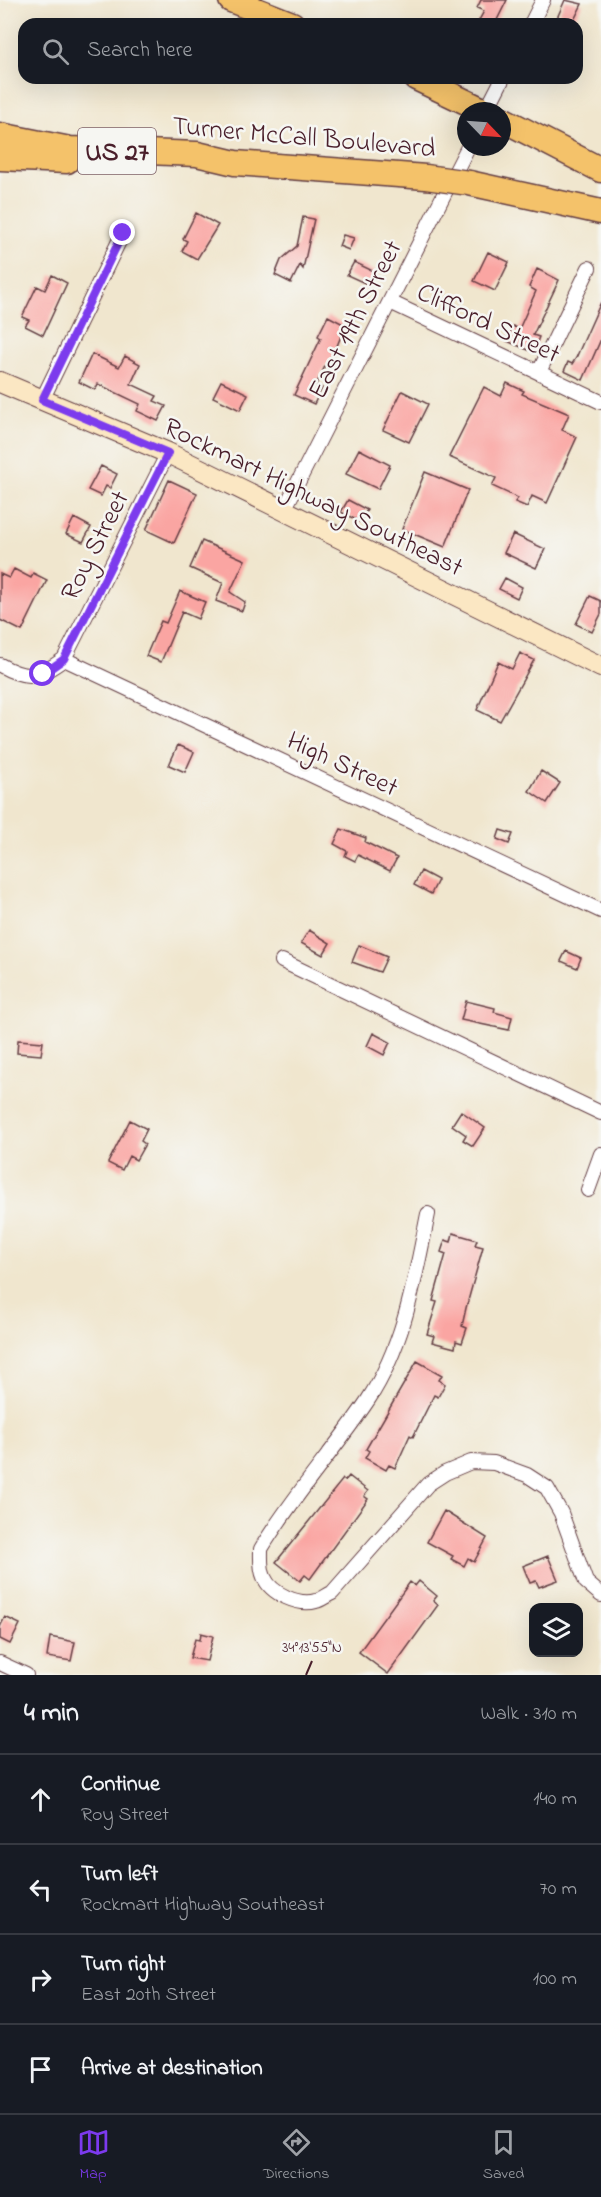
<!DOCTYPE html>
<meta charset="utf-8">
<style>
body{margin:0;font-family:"Indie Flower",sans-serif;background:#20242c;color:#f1f3f6}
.controls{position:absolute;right:18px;bottom:18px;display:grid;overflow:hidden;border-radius:12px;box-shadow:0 6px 24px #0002}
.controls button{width:54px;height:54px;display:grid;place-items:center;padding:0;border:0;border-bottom:2px solid #363941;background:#171b24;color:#f1f3f6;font:30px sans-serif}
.compass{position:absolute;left:457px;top:102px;width:54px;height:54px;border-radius:50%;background:#171b24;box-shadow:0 6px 24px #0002;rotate:115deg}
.stop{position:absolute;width:18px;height:18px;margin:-14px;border:4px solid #7c3aed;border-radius:50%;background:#fff}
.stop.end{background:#7c3aed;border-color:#fff;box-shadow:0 2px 6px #0008}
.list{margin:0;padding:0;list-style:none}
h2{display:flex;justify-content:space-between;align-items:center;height:78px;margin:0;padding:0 24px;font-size:26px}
h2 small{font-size:20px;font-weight:400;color:#9ea1a6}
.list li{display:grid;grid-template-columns:39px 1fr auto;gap:18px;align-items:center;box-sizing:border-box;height:90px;padding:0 24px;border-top:2px solid #363941}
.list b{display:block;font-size:22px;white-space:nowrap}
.list p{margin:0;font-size:20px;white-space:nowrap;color:#9ea1a6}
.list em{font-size:20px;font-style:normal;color:#9ea1a6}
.icon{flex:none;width:33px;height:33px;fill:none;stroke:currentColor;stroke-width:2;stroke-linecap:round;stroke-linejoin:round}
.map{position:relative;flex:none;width:601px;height:1675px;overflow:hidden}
.search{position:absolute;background:#171b24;box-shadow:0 6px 24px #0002;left:18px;right:18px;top:18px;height:66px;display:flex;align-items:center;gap:15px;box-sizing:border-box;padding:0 21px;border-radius:18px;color:#9ea1a6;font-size:22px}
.sheet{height:438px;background:#171b24}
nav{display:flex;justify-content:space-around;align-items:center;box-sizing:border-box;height:84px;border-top:2px solid #363941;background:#171b24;font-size:16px;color:#9ea1a6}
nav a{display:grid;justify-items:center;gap:3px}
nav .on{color:#7c3aed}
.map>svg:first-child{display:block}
</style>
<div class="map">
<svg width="601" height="1675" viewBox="0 0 601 1675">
<rect width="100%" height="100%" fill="#f6f6f2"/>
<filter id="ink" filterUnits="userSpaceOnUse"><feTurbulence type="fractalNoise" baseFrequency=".0167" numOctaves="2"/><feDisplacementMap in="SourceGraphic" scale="12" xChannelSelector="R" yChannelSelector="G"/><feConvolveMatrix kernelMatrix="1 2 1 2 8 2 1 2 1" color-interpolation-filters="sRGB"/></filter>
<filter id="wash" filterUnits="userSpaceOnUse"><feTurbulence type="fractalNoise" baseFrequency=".008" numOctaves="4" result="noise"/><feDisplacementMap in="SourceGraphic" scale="24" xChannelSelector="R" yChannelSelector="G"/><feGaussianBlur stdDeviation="1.35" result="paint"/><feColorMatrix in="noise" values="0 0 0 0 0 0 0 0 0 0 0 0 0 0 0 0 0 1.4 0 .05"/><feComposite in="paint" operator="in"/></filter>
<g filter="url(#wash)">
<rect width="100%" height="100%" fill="#f0e6ce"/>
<g id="blocks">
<path fill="#faa5a2" d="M481 0H507L495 24H477L484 11 477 8Z
M565 0 582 4 572 24 557 18Z
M196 213 218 225 197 259 182 251 187 241 183 239Z
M303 217 314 219 303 269 300 265 291 283 275 275 281 260 297 246Z
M343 235 354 238 349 250 339 246Z
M488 252 509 262 495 291 474 281Z
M354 262 375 272 369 285 347 275Z
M537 269 559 280 533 335 539 337 533 352 507 341 513 326 519 329 536 291 529 287Z
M52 275 67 283 43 335 25 326 29 320 22 317 37 286 45 290Z
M601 302V339L583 380 564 371 568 362 572 364 576 358Z
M328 316 349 327 344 337 341 336 329 366 326 364 316 385 322 388 314 404 294 395 321 338 318 336Z
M92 354 119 367 125 356 140 364 131 384 157 396 154 401 166 406 158 421 137 411 140 404 98 384 95 390 79 382Z
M221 381 248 394 240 410 213 397Z
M507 383 524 391 522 394 569 414 562 430 577 437 547 503 532 496 527 507 515 502 518 498 492 486 496 478 449 457 484 387 501 396Z
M402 391 428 404 409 442 383 430Z
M359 449 390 465 378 489 346 474Z
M101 466 117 474 110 488 106 486 101 496 88 490Z
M425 472 468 490 445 547 402 529Z
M169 480 197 493 174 543 146 530Z
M348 500 367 510 360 522 341 512Z
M74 518 91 527 83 542 66 534Z
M513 534 545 549 536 568 504 553Z
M202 541 245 560 230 592 245 602 242 611 216 601 223 583 190 568Z
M14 569 31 578 33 573 47 580 22 631 0 620V574L9 578Z
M505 578 522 587 517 598 499 589Z
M180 591 205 602 198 619 182 612 161 662 146 656 161 621 166 623Z
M590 596 601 601V614L592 632 576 624Z
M520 653 534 660 500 721 477 710 498 662 512 669Z
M178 745 194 752 185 772 169 765Z
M541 771 560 783 547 803 529 791Z
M341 829 366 838 365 842 397 858 390 871 358 855 355 861 345 856 347 851 334 844Z
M500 830 513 834 509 844 497 839Z
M421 871 438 880 431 894 414 885Z
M309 930 330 943 323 955 301 943Z
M359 945 387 957 380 972 352 962Z
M566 951 581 958 577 968 561 961Z
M466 1001 495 1008 494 1012 512 1017 509 1030 461 1020Z
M373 1033 390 1042 384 1055 367 1046Z
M18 1040 43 1042 41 1055 17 1053Z
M461 1111 485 1128 473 1146 463 1140 466 1135 452 1125Z
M130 1120 147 1129 141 1141 145 1144 136 1160 129 1156 122 1170 108 1163Z
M453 1233 477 1240 475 1245 483 1247 466 1308 462 1326 467 1328 462 1343 456 1341 455 1348 432 1342 434 1336 427 1334 437 1302 433 1301 446 1254 441 1252 445 1240 451 1242Z
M417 1361 442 1375 439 1380 445 1384 438 1397 434 1395 413 1437 410 1435 395 1468 389 1465 386 1470 365 1458 369 1451 366 1449Z
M349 1476 368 1491 364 1496 368 1499 310 1579 305 1575 300 1581 276 1562 343 1479 345 1481Z
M444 1511 487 1538 474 1562 468 1558 464 1566 451 1559 453 1556 427 1542Z
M548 1556 558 1580 539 1587 536 1581 530 1583 523 1566Z
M419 1581 437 1596 433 1601 438 1605 388 1674 359 1652 410 1582 415 1586Z
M5 1617 20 1624 10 1644 0 1639V1627Z
M201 1633 213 1636 207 1661 190 1658 195 1639 200 1640Z
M50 1637 75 1642 71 1661 47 1657Z"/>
</g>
</g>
<g filter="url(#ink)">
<use href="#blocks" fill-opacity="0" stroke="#633d43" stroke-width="1.5"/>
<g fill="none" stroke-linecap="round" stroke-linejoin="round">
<g stroke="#633d43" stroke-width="16">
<path id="street" d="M531 24 543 0
M486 111 503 78
M390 302 601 402
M539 372 589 268
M42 400 123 233
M283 512 468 147
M64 659 601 911
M0 665C28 681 39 677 64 659L168 453
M282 961 601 1113
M588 1190 601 1154
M428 1214C415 1278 405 1344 368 1400 334 1451 292 1497 261 1549 261 1559 260 1568 264 1577 271 1594 299 1606 316 1601 321 1600 327 1595 332 1593L428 1484 445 1473 471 1462 494 1463 527 1475 547 1488 561 1513 586 1582 601 1595
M0 1663 26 1675"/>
</g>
<g stroke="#633d43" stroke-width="22">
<path id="secondary" d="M0 382 168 453 601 667"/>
</g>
<g stroke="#633d43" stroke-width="27">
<path id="highway" d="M231 0 292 24
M416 78 485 111
M502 119 601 170
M0 135 70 149 197 154 235 163 426 177
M0 158 67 161
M469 183 601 212"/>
</g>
<use href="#street" stroke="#fff" stroke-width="14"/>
<use href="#secondary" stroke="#fbe7c3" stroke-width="20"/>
<use href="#highway" stroke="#f4c26a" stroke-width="24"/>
<g stroke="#633d43" stroke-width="27" stroke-linecap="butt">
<path id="highway-bridge" d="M426 177 469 183"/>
</g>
<use href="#highway-bridge" stroke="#f4c26a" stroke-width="24"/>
</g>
</g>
<g fill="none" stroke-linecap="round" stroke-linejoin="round" filter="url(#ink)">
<path stroke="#7c3aed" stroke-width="8" d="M43 674 64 659 168 453 42 400 123 233"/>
</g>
<path fill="none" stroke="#4a1f2b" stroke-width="2" d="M306 1675 312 1661"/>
<g text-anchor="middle" stroke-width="5" stroke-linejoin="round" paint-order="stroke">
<rect fill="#f6f6f2" stroke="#7e6067" stroke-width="1.5" x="78" y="128" width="78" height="46" rx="4.5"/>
<g font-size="26" font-weight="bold" fill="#4a1f2b">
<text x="117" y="160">US 27</text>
</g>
<g font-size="27" fill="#4a1f2b" stroke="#f6f6f2">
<text transform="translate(304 136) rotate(5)" y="9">Turner McCall Boulevard</text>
<text transform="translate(354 319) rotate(-63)" y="9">East 19th Street</text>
<text transform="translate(489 322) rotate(25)" y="9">Clifford Street</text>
<text transform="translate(314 496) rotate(26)" y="9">Rockmart Highway Southeast</text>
<text transform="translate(94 545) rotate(-63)" y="9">Roy Street</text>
<text transform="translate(343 763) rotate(25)" y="9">High Street</text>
</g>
</g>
<g font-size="15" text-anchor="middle" fill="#4a1f2b" stroke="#f6f6f2" stroke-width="5" stroke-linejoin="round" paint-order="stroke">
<text x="312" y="1652">34°13'55"N</text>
</g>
</svg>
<div class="controls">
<button><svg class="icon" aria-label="layers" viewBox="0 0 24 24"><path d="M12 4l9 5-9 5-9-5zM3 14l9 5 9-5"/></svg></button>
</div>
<svg class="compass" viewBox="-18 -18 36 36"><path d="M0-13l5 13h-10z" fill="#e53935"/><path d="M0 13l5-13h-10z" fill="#9ea1a6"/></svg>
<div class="stop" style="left:43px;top:674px"></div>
<div class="stop end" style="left:123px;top:233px"></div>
<div class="search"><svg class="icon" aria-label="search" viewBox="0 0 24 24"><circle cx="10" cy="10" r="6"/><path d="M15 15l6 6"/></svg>Search here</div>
</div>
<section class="sheet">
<h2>4 min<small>Walk · 310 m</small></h2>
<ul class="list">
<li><svg class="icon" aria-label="ahead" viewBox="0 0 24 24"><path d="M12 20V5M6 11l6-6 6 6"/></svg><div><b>Continue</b><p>Roy Street</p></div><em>140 m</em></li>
<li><svg class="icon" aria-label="left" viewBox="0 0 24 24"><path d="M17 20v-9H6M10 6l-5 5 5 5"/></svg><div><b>Turn left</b><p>Rockmart Highway Southeast</p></div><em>70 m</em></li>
<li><svg class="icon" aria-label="right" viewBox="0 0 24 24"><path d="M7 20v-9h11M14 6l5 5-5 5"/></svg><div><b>Turn right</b><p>East 20th Street</p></div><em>100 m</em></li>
<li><svg class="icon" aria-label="arrive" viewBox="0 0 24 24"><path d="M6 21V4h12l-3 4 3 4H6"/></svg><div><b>Arrive at destination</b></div></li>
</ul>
</section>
<nav>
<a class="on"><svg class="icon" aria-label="map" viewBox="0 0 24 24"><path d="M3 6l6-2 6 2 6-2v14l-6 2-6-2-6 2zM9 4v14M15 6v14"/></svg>Map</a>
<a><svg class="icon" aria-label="directions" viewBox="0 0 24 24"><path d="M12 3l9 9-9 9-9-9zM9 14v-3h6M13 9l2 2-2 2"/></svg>Directions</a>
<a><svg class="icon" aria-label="saved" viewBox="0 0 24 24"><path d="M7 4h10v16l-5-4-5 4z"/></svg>Saved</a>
</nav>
